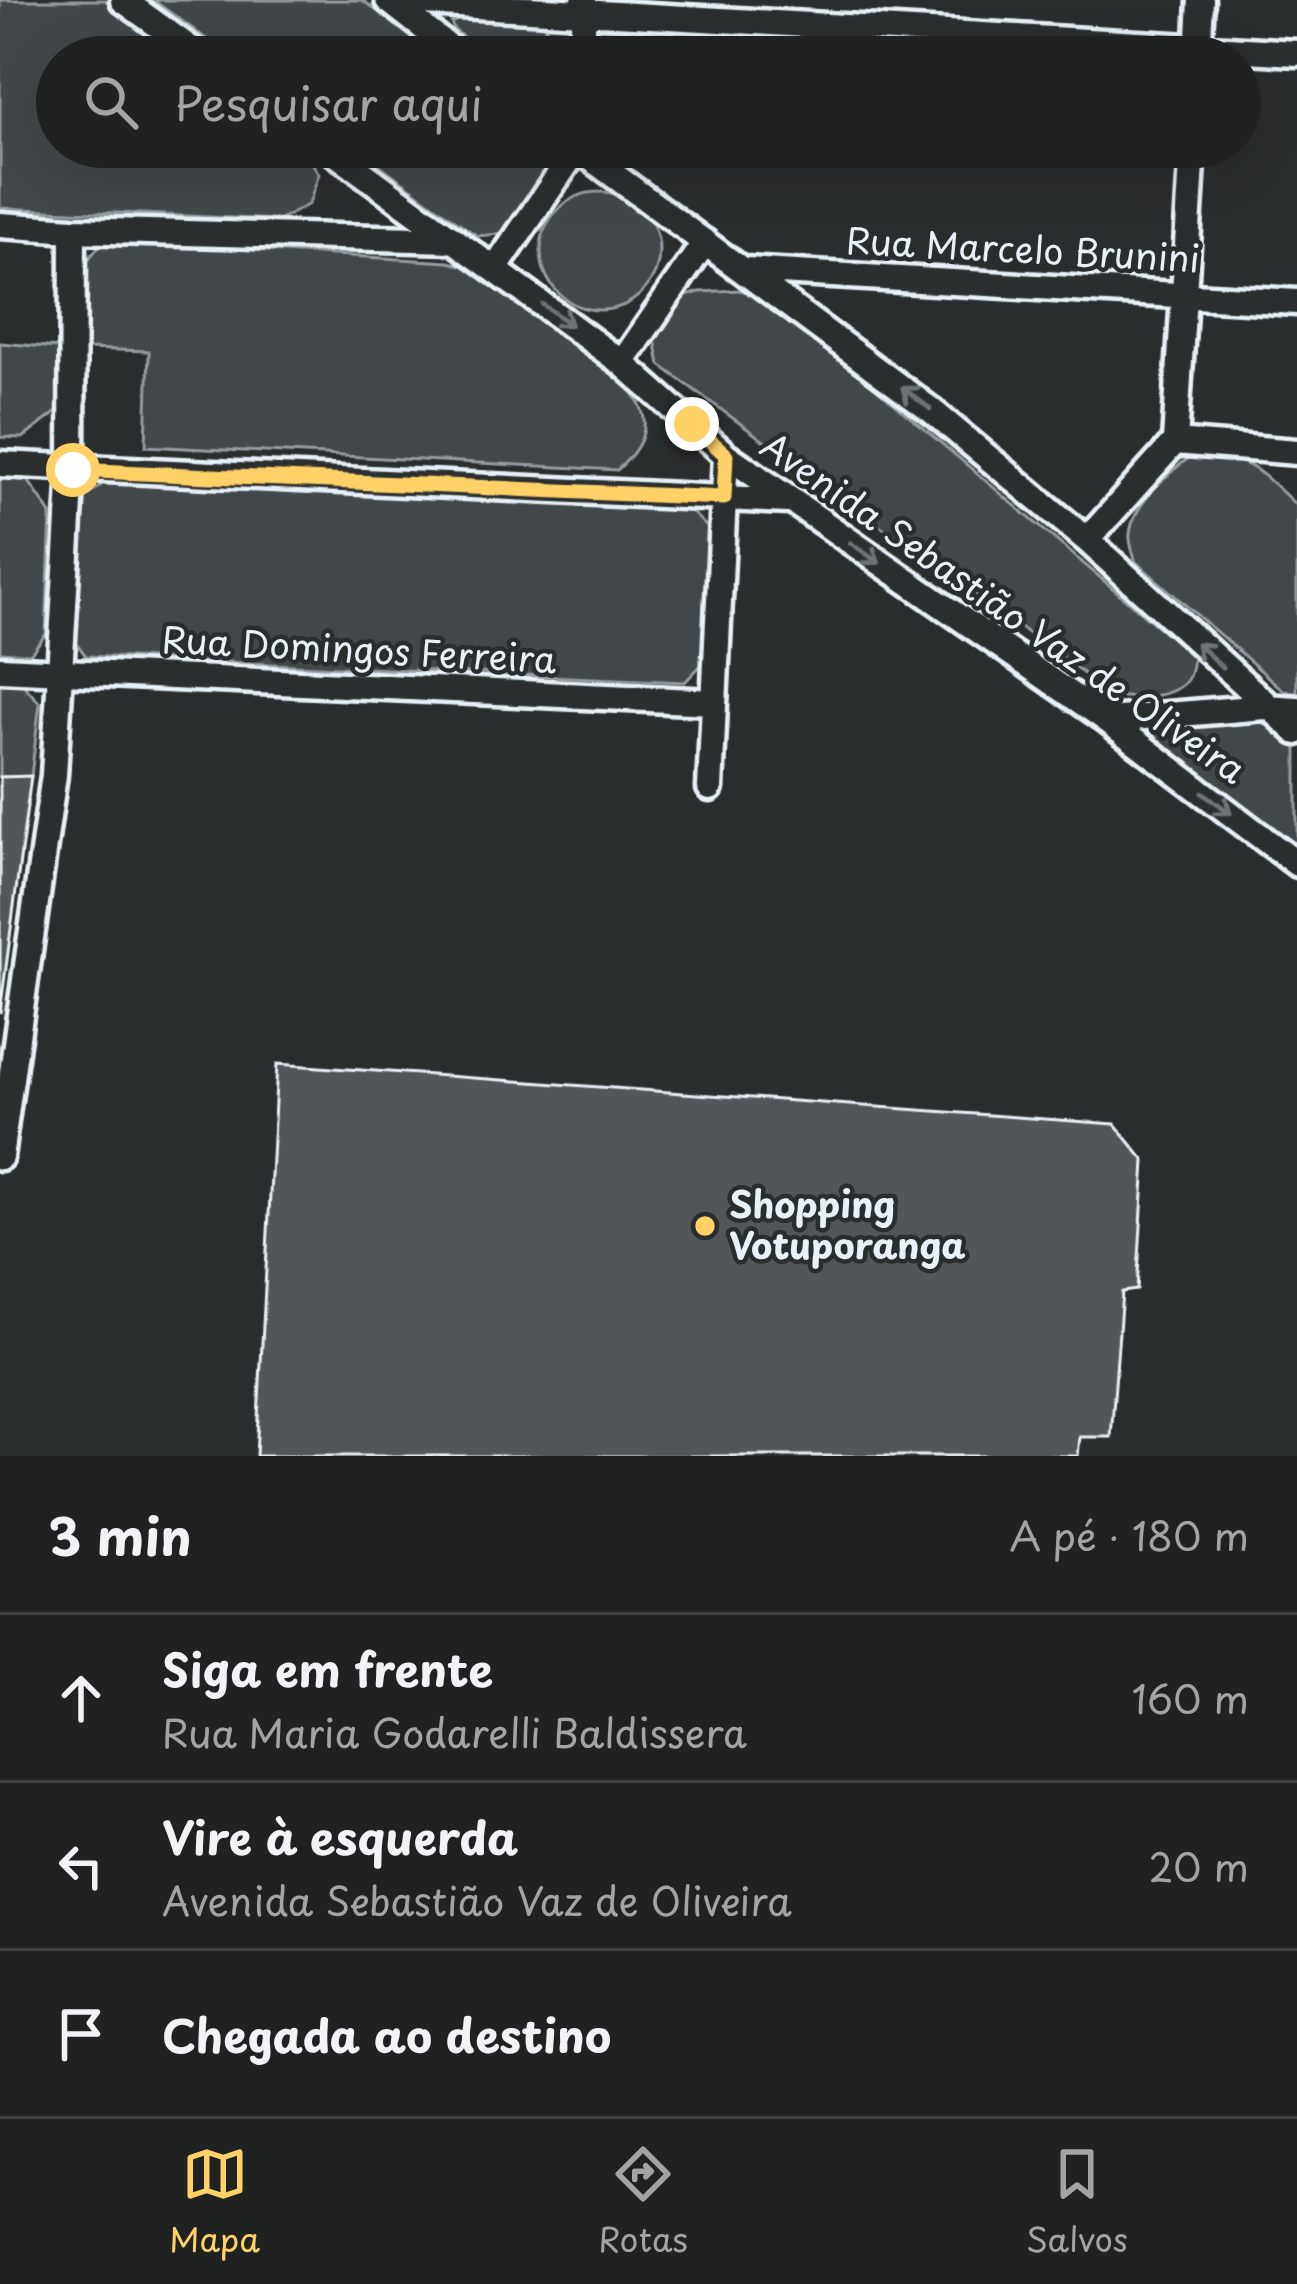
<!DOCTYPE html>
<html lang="pt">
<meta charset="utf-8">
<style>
body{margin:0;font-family:"Playpen Sans",sans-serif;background:#2d2f2f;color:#f1f3f6}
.stop{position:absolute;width:36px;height:36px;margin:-27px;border:9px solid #ffd166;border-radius:50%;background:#fff}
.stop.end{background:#ffd166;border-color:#fff;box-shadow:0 3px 12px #0008}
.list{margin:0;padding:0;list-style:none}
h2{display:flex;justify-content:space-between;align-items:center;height:156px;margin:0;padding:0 48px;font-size:51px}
h2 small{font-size:39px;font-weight:400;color:#a2a4a5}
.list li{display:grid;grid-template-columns:78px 1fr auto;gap:36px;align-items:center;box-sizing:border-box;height:168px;padding:0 48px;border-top:3px solid #3d3f40}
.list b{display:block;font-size:45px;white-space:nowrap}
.list p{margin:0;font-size:39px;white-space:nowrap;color:#a2a4a5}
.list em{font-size:39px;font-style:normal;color:#a2a4a5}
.icon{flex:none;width:66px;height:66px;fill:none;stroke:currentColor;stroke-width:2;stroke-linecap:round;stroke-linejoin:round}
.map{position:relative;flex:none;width:1297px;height:1456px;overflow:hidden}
.search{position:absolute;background:#202222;box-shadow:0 12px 48px #0002;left:36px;right:36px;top:36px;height:132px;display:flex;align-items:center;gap:30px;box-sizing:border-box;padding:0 42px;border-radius:66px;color:#a2a4a5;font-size:45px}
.sheet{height:660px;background:#202222}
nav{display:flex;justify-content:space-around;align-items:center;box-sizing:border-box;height:168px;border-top:3px solid #3d3f40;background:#202222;font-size:33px;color:#a2a4a5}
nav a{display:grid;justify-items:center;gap:6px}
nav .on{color:#ffd166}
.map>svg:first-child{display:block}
</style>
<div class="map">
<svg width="1297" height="1456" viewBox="0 0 1297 1456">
<rect width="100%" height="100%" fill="#2a2d2e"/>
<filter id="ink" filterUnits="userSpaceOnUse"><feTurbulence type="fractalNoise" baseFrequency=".00833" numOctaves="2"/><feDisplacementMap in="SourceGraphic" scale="24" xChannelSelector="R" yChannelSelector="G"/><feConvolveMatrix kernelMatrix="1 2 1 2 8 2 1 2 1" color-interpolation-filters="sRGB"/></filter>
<g filter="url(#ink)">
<path fill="#424648" stroke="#959ca0" stroke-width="3" d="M0 0H105L184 57H57V147H302L319 174 309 204 280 220 0 208Z
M153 0H362L440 57H231Z
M463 17 540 22 551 33 553 57H489L454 30 451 23Z
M355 147H548C555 176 521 200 512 227L499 234 477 236Z
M541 251a59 59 0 1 1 118 0a59 59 0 1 1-118 0Z
M103 241 449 262 469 267 616 373C651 407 656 436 617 470L146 446 149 351 85 349 87 261Z
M739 290 767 296 1193 656C1192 663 1192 670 1189 676 1180 698 1135 699 1114 696L660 365 655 339 677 299 700 292Z
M0 343 58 348V411L23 438 0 437Z
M1196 453C1252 458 1257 469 1297 506V694L1283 690 1136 562C1133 553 1129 543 1130 534 1133 503 1171 470 1196 453Z
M0 475 25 476 51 514 46 634 30 654 0 652Z
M105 482 685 506 708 528 705 661 685 682 86 656 72 637 83 499Z
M0 677H16L40 703 31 776 0 777Z
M1257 721 1277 728 1297 744V848L1154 740V729L1163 723Z"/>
<path fill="#535759" stroke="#e8f1f8" stroke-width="3" d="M31 776 0 1013V777Z
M277 1064 1115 1124 1145 1161 1137 1290 1122 1292 1111 1437H1080L1078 1456H256Z"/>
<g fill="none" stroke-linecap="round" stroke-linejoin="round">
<g stroke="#e8f1f8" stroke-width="33">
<path id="minor" d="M123 0 202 57
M388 0 461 57
M389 1 1297 53
M582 57 584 0
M1198 57 1201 0
M327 147 622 363 726 455 1107 720 1297 864
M576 147 932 411 1087 540 1297 732
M0 225 73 230 455 240
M495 269 578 147
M745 270 1297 302
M622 363 705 242
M1175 442 1297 452
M0 464 789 501
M1087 540 1175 442 1193 147
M0 669 714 702
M1107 720 1265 707 1297 709
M710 788 726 455
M0 1157 54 775 72 469 73 230"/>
</g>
<use href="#minor" stroke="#2a2d2e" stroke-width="24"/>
</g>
<defs><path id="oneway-shaft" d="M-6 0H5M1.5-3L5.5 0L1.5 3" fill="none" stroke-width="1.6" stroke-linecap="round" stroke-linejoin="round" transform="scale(3)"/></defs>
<g stroke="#6c7275">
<use href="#oneway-shaft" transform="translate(557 315) rotate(36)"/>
<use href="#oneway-shaft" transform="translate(916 398) rotate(-143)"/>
<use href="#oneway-shaft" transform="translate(865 553) rotate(35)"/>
<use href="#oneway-shaft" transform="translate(1209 655) rotate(-137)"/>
<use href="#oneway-shaft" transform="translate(1217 803) rotate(37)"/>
</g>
</g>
<g fill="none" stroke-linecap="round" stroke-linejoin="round" filter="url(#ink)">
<path stroke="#ffd166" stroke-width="15" d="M73 470 724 498 726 455 692 424"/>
</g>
<circle fill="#ffd166" stroke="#2a2d2e" stroke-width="4.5" cx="705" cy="1226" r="12"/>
<g text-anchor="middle" stroke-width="9" stroke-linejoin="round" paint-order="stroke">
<g font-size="36" fill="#e8f1f8" stroke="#2a2d2e">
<text transform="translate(1023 250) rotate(3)" y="13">Rua Marcelo Brunini</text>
<text transform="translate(1003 608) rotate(35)" y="13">Avenida Sebastião Vaz de Oliveira</text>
<text transform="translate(359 650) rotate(3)" y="13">Rua Domingos Ferreira</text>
</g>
<g font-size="36" font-weight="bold" fill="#e8f1f8" stroke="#2a2d2e" text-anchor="start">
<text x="729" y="1218">Shopping<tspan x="729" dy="41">Votuporanga</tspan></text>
</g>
</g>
</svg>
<div class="stop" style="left:73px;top:470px"></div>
<div class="stop end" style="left:692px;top:424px"></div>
<div class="search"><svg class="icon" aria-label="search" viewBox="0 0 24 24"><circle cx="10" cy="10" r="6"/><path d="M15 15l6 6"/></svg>Pesquisar aqui</div>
</div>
<section class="sheet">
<h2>3 min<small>A pé · 180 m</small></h2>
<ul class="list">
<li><svg class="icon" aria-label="ahead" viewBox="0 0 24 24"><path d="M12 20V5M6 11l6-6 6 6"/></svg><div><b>Siga em frente</b><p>Rua Maria Godarelli Baldissera</p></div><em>160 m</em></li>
<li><svg class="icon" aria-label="left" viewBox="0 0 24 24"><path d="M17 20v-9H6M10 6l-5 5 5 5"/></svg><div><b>Vire à esquerda</b><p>Avenida Sebastião Vaz de Oliveira</p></div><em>20 m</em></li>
<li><svg class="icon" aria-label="arrive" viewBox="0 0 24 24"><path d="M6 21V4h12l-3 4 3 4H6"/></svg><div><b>Chegada ao destino</b></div></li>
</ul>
</section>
<nav>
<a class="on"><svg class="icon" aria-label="map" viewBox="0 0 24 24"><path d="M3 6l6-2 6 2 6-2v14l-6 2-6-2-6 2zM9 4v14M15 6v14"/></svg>Mapa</a>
<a><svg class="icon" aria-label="directions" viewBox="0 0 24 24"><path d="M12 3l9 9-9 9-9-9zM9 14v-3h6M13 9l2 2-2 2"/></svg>Rotas</a>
<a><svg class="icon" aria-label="saved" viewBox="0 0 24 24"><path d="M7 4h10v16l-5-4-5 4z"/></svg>Salvos</a>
</nav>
